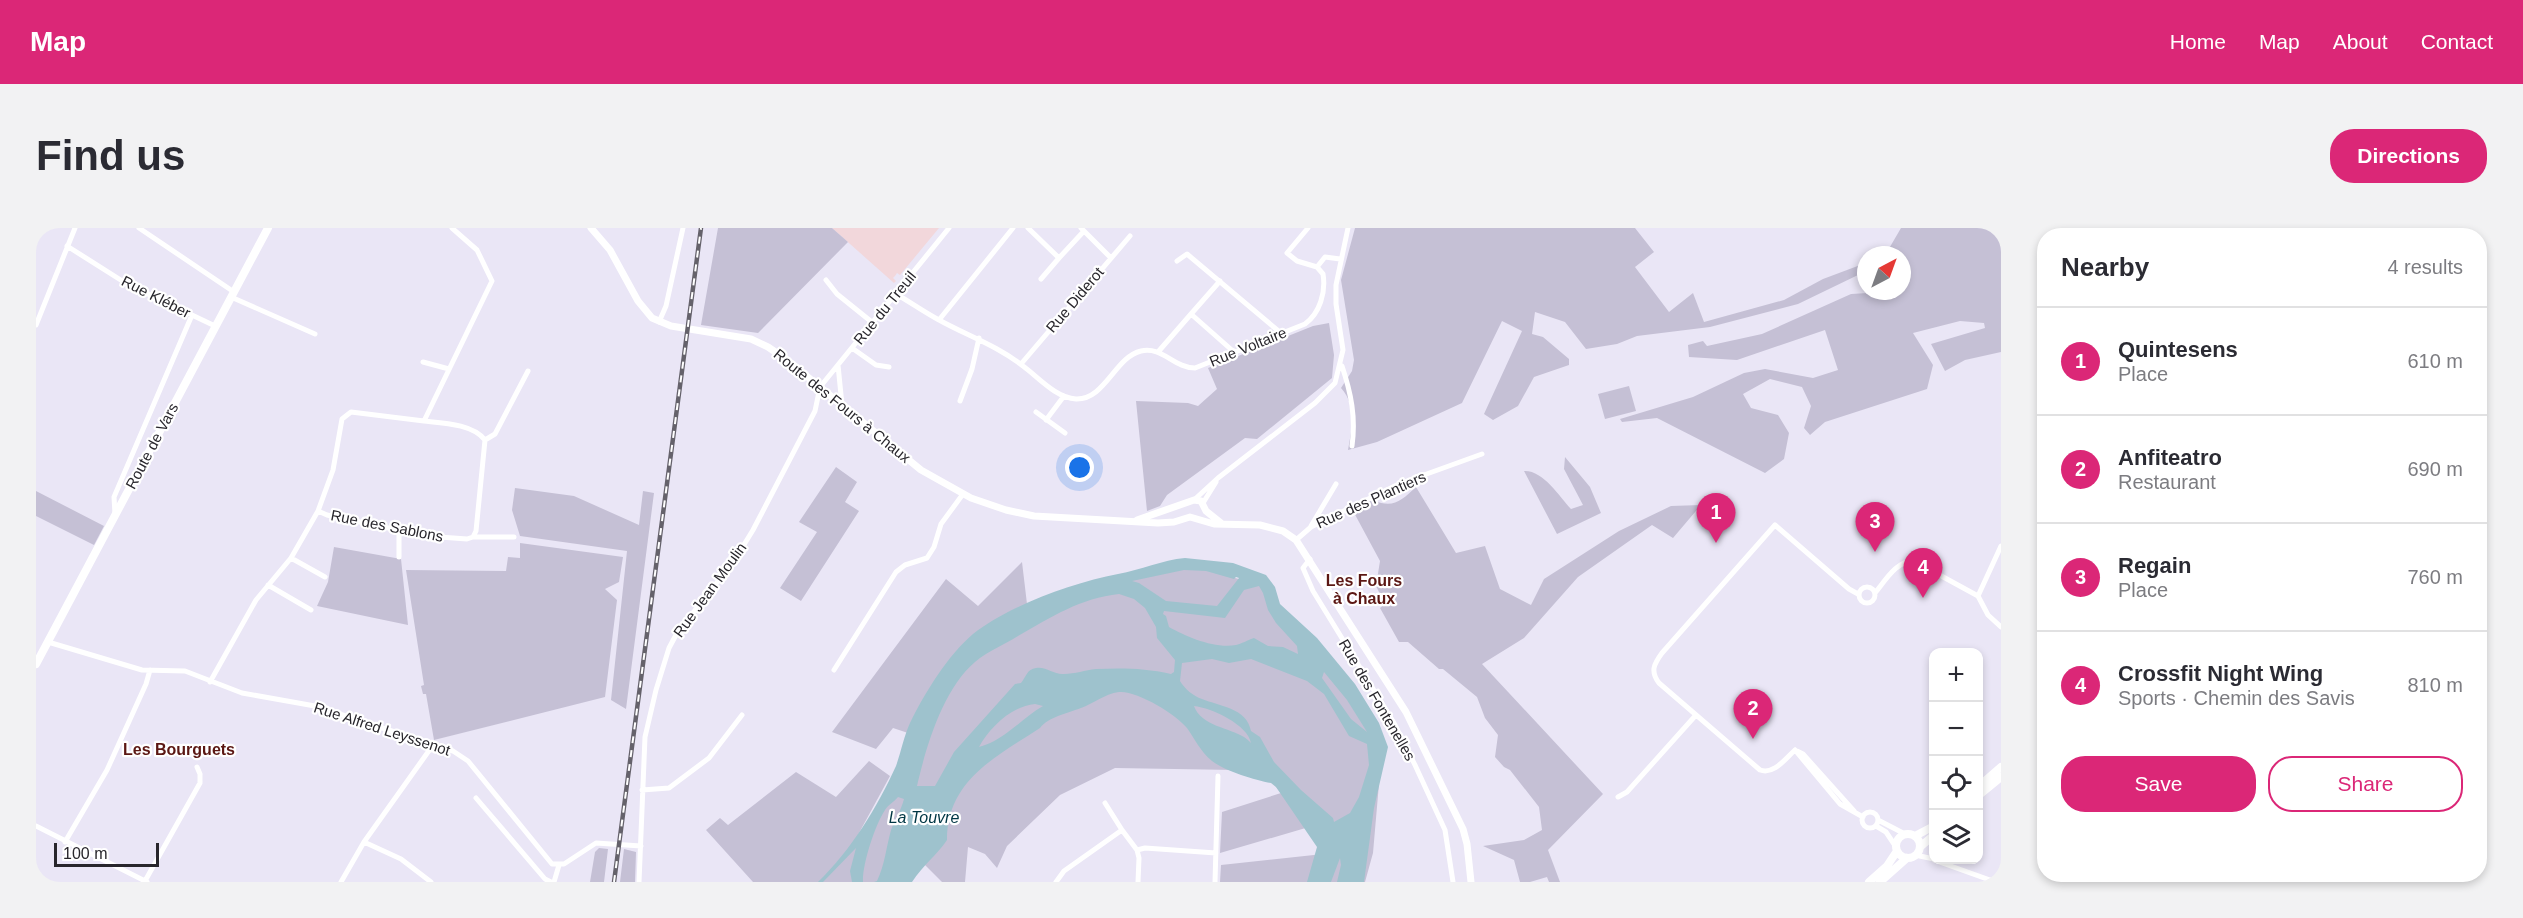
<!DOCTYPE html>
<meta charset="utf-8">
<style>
body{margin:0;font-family:Helvetica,sans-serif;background:#f2f2f3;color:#2b2b33}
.controls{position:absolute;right:18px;bottom:18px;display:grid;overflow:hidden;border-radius:12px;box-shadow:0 3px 9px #0003}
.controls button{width:54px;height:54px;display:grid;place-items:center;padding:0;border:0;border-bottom:2px solid #e1e1e2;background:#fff;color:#2b2b33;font:30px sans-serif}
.compass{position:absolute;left:1821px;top:18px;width:54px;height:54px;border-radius:50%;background:#fff;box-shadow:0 3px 9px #0003;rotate:41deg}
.scale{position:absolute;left:18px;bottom:15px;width:105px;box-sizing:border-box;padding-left:6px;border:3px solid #28262c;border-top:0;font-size:16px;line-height:21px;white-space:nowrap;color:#28262c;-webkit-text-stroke:4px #fff;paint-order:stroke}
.you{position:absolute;left:1044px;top:240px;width:21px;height:21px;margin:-15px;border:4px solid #fff;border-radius:50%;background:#1a73e8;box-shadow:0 0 0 9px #1a73e833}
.badge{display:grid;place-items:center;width:39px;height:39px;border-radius:50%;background:#db2777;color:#fff;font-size:20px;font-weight:700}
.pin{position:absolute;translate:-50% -50px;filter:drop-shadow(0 2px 3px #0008)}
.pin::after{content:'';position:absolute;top:32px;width:21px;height:18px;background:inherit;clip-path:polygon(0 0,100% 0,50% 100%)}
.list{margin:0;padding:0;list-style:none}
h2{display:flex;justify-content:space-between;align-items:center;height:78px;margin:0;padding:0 24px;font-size:26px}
h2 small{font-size:20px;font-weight:400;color:#7c7c81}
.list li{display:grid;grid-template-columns:39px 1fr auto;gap:18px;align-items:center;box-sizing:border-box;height:108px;padding:0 24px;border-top:2px solid #e1e1e2}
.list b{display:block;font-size:22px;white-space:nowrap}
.list p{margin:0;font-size:20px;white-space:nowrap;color:#7c7c81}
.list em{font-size:20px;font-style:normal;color:#7c7c81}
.actions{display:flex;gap:12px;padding:18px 24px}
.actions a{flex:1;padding:14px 0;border:2px solid #db2777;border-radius:24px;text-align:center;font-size:21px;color:#db2777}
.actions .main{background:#db2777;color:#fff}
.icon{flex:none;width:33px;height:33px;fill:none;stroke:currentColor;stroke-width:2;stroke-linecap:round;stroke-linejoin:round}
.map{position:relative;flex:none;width:1965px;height:654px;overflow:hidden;border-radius:24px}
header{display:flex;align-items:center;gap:36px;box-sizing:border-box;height:84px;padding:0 30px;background:#db2777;color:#fff}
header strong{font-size:28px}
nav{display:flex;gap:33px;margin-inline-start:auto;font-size:21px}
.intro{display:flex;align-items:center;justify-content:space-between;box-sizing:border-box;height:144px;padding:0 36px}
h1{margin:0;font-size:42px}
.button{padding:15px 27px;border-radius:24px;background:#db2777;color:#fff;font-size:21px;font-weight:700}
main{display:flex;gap:36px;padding:0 36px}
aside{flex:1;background:#fff;border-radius:24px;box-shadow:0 3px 9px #0003}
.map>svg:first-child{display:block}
</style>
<header>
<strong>Map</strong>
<nav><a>Home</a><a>Map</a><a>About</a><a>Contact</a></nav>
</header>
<div class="intro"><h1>Find us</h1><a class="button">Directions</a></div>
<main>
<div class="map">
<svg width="1965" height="654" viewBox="0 0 1965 654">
<rect width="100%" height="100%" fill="#eae6f6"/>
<path fill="#f2d7db" d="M796 0H903L864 47 861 45 859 48 857 50 860 53 858 55Z"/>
<path fill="#c5c0d5" d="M682 0H796L812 14 722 105 665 97Z
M1319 0H1599L1618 24 1599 39 1633 84 1657 65 1668 94 1748 72 1787 51 1827 36 1822 47 1762 76 1674 99 1601 108 1581 116 1550 121 1529 94 1499 84 1496 106 1507 109 1533 131V137L1498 149 1482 178 1457 192 1448 186 1486 103 1466 93 1426 175 1341 214 1312 222C1316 200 1321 178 1305 160L1316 143 1318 132 1305 52Z
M1865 0H1965V124L1929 132 1909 143 1895 116 1949 100 1948 95 1924 93 1877 105 1897 137 1891 161 1789 194 1774 207 1768 200 1775 178 1766 159 1734 151 1707 166 1715 180 1742 187 1753 205 1748 231 1729 245 1621 190 1586 194 1584 191 1657 169 1708 145 1729 141 1777 150 1802 142 1789 102 1701 132 1653 129 1652 117 1667 113 1671 118 1726 106 1815 66 1866 63 1871 54 1874 43 1866 27 1851 24Z
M1293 95 1298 127 1296 150 1221 211 1209 210 1131 267 1124 278 1111 283 1100 173 1152 175 1162 178 1181 161 1172 140 1277 98Z
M1593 158 1600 183 1569 191 1562 166Z
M1529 229 1554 259 1565 285 1521 306 1488 243C1507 242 1523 268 1535 281L1547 277 1528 241Z
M800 239 821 254 809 274 823 283 765 373 744 360 781 304 763 294Z
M1380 259 1420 325 1449 318 1464 361 1495 377 1508 351 1583 303 1635 278 1665 277 1637 310 1616 297 1542 349 1488 410 1446 436 1567 566 1512 622 1524 654H1513L1511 649 1494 654H1484L1478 632 1447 618 1488 612 1506 602 1503 579 1474 542 1468 539 1459 529 1462 507 1449 490 1441 469 1407 441H1403L1372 414H1363L1344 380 1349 376 1340 358 1344 333 1316 281 1337 272C1357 281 1365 273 1380 259Z
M479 260 538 268 603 297 607 263 618 265 590 481 575 472 591 323 484 308 476 282Z
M0 263 68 298 58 317 0 288Z
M484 315 587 329 583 354 569 361 581 372 569 469 398 512 390 466H387L385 458 388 457 370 342 470 343 472 329 484 330Z
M298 319 365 331 372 397 281 378 292 354Z
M986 334 991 376 1126 340 1157 339 1226 357 1291 431 1346 521 1337 625 1329 654H1184L1185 637 1287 626 1273 599 1184 625 1186 584 1245 565 1236 554 1198 542 1079 540 1024 567 971 618 961 640 949 626 932 619 929 654H906L887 635 874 654H717L670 602 684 590 692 597 760 544 800 569 833 533 854 548 817 616 797 639 823 615 878 507 857 500 840 521 796 504 910 351 942 378Z
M563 620 572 621 568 654H554L559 624Z
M588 621 600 624 599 654H584Z"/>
<path fill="#9ec2cd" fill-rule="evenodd" d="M1149 330 1197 335 1230 347 1239 359 1244 376 1281 410 1319 456 1343 495 1352 519 1338 580 1328 654H1301L1305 637 1304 630 1295 654H1271L1281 619 1240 559 1235 555C1218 552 1189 543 1176 533 1164 523 1159 511 1151 500 1140 486 1100 462 1083 464 1068 466 1057 476 1045 480 1032 485 1012 489 1004 500 960 529 911 552 911 612 901 627 887 637 876 654H838L841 653C849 636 850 620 855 602 859 591 865 583 868 571L862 569C858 574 852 577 849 582 839 597 826 637 827 654H816L814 643 820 620 787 654H782C815 622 841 580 860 538 865 524 868 508 874 495 888 466 912 427 937 406 974 377 1036 355 1082 346 1105 342 1126 332 1149 330ZM1148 342 1170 343 1198 351 1200 349 1203 350 1181 378 1130 373 1103 355 1096 353ZM1223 358 1227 365 1232 382 1240 395 1261 418 1262 426 1247 419 1232 418 1218 410C1212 412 1205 416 1200 417 1179 421 1151 409 1133 399L1130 388 1127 386 1128 383 1189 390 1208 362ZM1083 366 1098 371 1109 380 1120 399 1121 410 1139 432 1138 444 1135 446C1109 440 1086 440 1060 441 1049 442 1039 446 1028 446 1018 447 1010 438 1000 440 991 441 990 449 985 455L979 456 918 524 899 558H881C890 519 907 461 939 434 952 423 968 417 982 408 1015 389 1045 370 1083 366ZM1176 431 1193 435 1215 431 1271 453 1288 466 1313 508 1331 516 1333 537 1323 569 1314 585 1298 594 1297 590 1265 562 1238 534 1224 509 1215 503C1211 480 1183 478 1166 471 1157 468 1149 461 1144 453L1146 435ZM1288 444 1311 472 1331 504 1315 491 1286 450ZM999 476 1007 478C986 490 968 513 943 519 954 499 976 478 999 476ZM1158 478C1176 480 1212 497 1215 515 1213 513 1211 511 1208 509 1194 500 1165 498 1158 478Z"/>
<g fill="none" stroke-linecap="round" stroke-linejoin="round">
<path stroke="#fff" stroke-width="5" d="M103 0 198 64
M992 0 1023 30 1048 3
M1045 0 1075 30
M1272 0 1251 25 1261 33 1281 39
M31 18 91 56 179 98
M1141 33 1151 26 1246 106
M1005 51 1023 30
M790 52 801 66 837 95
M1184 53 1155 86 1198 124
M860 66C874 74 888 84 903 92 932 108 960 117 987 138 1002 149 1020 170 1040 171 1069 172 1079 129 1105 123 1126 118 1138 140 1159 140L1269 96C1284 85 1290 64 1287 46L1281 39 1289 29 1304 31
M195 69 279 106
M903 92 977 0
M623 94 630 78 647 0
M0 97 39 0
M816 120 840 137 853 139
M1122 124 1155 86
M387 134 413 141
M985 136 1094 8
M802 137 806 177
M1306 138C1315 165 1320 189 1316 218
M924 173 936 141 943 110
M1000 184 1029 205
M1010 192 1028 168
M449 212 459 206 492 143
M1158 272 1182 250 1279 175 1299 155 1307 122 1300 76V57L1312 0
M1167 275 1180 254
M282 283 291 287 390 308 431 311 437 309 440 303 449 212C437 196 407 195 388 193
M79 286 78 269 156 87
M1275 298 1300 256
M363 303V329
M437 309H478
M1260 312 1275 299 1363 256 1446 226
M255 330 289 349
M1274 331 1267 340 1277 363 1358 495 1379 537 1409 602 1417 654
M232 357 275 382
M1823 367a8 8 0 1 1 16 0a8 8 0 1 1-16 0Z
M1839 365C1849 353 1861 332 1878 333L1942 368
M1942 368 1965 318
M1942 368 1952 387 1965 399
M12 414 106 442 149 443 206 465 279 478 417 523 432 533 516 636H528L560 615 605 618
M798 442 860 344 869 337 891 330 898 319 905 296 927 266
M174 454 220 372 255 330 282 283 297 242 306 191 315 184 388 193 456 53 441 22 416 0
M1759 522C1749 531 1738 547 1724 542L1623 455C1614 443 1618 436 1626 425L1739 297 1813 361 1822 366
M1759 522 1804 576 1827 589
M1761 523 1767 526 1818 583
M606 562 633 560 673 530 706 487
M1582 569 1591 564 1660 487
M440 570 509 651 515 654
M1069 575 1086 602
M1826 592a8 8 0 1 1 16 0a8 8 0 1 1-16 0Z
M1842 592 1869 606
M0 598 111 654
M1840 598 1850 604 1860 619
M29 614 71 542 110 456 114 442
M328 614 365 631 395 654
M1101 622 1103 630 1102 654
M1879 627 1898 631
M1898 632 1954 652 1965 653
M109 653 164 555V546L161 539
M305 654 328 614 397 517
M518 654 523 637
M603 654 609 509 620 462 633 420 641 405 698 333 717 302 779 183 784 159 913 0
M1020 654 1028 643 1086 602 1101 622 1109 620 1180 625
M1179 654 1182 548"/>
<path stroke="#fff" stroke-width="7" d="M555 0 574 22 602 73 616 90 635 98 715 111 732 119 751 132 885 242 935 270 970 282 998 288 1122 295 1138 294 1154 289 1178 296 1224 297 1247 303 1260 312 1370 484 1427 601 1431 616 1435 654
M1101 292 1158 272 1165 273 1170 283 1185 295"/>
<path stroke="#fff" stroke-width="8" d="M0 436 232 0
M1942 559 1965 539
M1942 568 1965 549
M1860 618a12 12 0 1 1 24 0a12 12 0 1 1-24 0Z
M1879 608 1898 598
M1884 619 1898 607
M1833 654 1851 638 1861 623
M1844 654 1871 630"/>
<g stroke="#65626b" stroke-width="4.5">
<path id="rail" d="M578 654 665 0"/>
</g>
<use href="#rail" stroke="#fff" stroke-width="2" stroke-dasharray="7" stroke-linecap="butt"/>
</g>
<g text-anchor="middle" stroke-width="4.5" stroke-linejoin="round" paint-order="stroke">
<g font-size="15" fill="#28262c" stroke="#fff">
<text transform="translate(120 69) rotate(27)" y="5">Rue Kléber</text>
<text transform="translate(1039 72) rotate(-50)" y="5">Rue Diderot</text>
<text transform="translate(849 80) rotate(-51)" y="5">Rue du Treuil</text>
<text transform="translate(1212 119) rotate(-22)" y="5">Rue Voltaire</text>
<text transform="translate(806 178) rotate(39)" y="5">Route des Fours à Chaux</text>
<text transform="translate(116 218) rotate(-62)" y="5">Route de Vars</text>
<text transform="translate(1335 272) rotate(-24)" y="5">Rue des Plantiers</text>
<text transform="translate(351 298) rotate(11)" y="5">Rue des Sablons</text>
<text transform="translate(674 362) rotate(-54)" y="5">Rue Jean Moulin</text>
<text transform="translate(1341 472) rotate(60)" y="5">Rue des Fontenelles</text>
<text transform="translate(346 501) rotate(18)" y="5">Rue Alfred Leyssenot</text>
</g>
<g font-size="16" font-weight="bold" fill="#5b1713" stroke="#fff">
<text x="1328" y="358">Les Fours<tspan x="1328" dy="18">à Chaux</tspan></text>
<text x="143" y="527">Les Bourguets</text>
</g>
<g font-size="16" font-style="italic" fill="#003744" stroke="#fff">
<text x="888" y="595">La Touvre</text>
</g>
</g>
</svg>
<div class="controls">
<button>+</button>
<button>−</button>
<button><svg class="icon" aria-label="locate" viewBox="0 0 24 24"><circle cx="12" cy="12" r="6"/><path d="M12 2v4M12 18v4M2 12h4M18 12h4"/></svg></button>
<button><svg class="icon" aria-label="layers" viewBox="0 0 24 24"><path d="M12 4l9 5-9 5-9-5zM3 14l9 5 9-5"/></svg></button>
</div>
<svg class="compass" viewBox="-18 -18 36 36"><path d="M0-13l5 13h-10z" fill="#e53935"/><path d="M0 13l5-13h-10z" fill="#7c7c81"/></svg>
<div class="scale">100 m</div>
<div class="you"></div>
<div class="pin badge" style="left:1680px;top:315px">1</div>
<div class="pin badge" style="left:1717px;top:511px">2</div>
<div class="pin badge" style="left:1839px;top:324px">3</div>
<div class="pin badge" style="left:1887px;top:370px">4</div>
</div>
<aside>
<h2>Nearby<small>4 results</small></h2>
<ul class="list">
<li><span class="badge">1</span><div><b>Quintesens</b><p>Place</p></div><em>610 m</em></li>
<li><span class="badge">2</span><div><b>Anfiteatro</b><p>Restaurant</p></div><em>690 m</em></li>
<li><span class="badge">3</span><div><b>Regain</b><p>Place</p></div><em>760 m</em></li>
<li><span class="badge">4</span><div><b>Crossfit Night Wing</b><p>Sports · Chemin des Savis</p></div><em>810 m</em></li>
</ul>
<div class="actions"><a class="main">Save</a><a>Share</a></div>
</aside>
</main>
